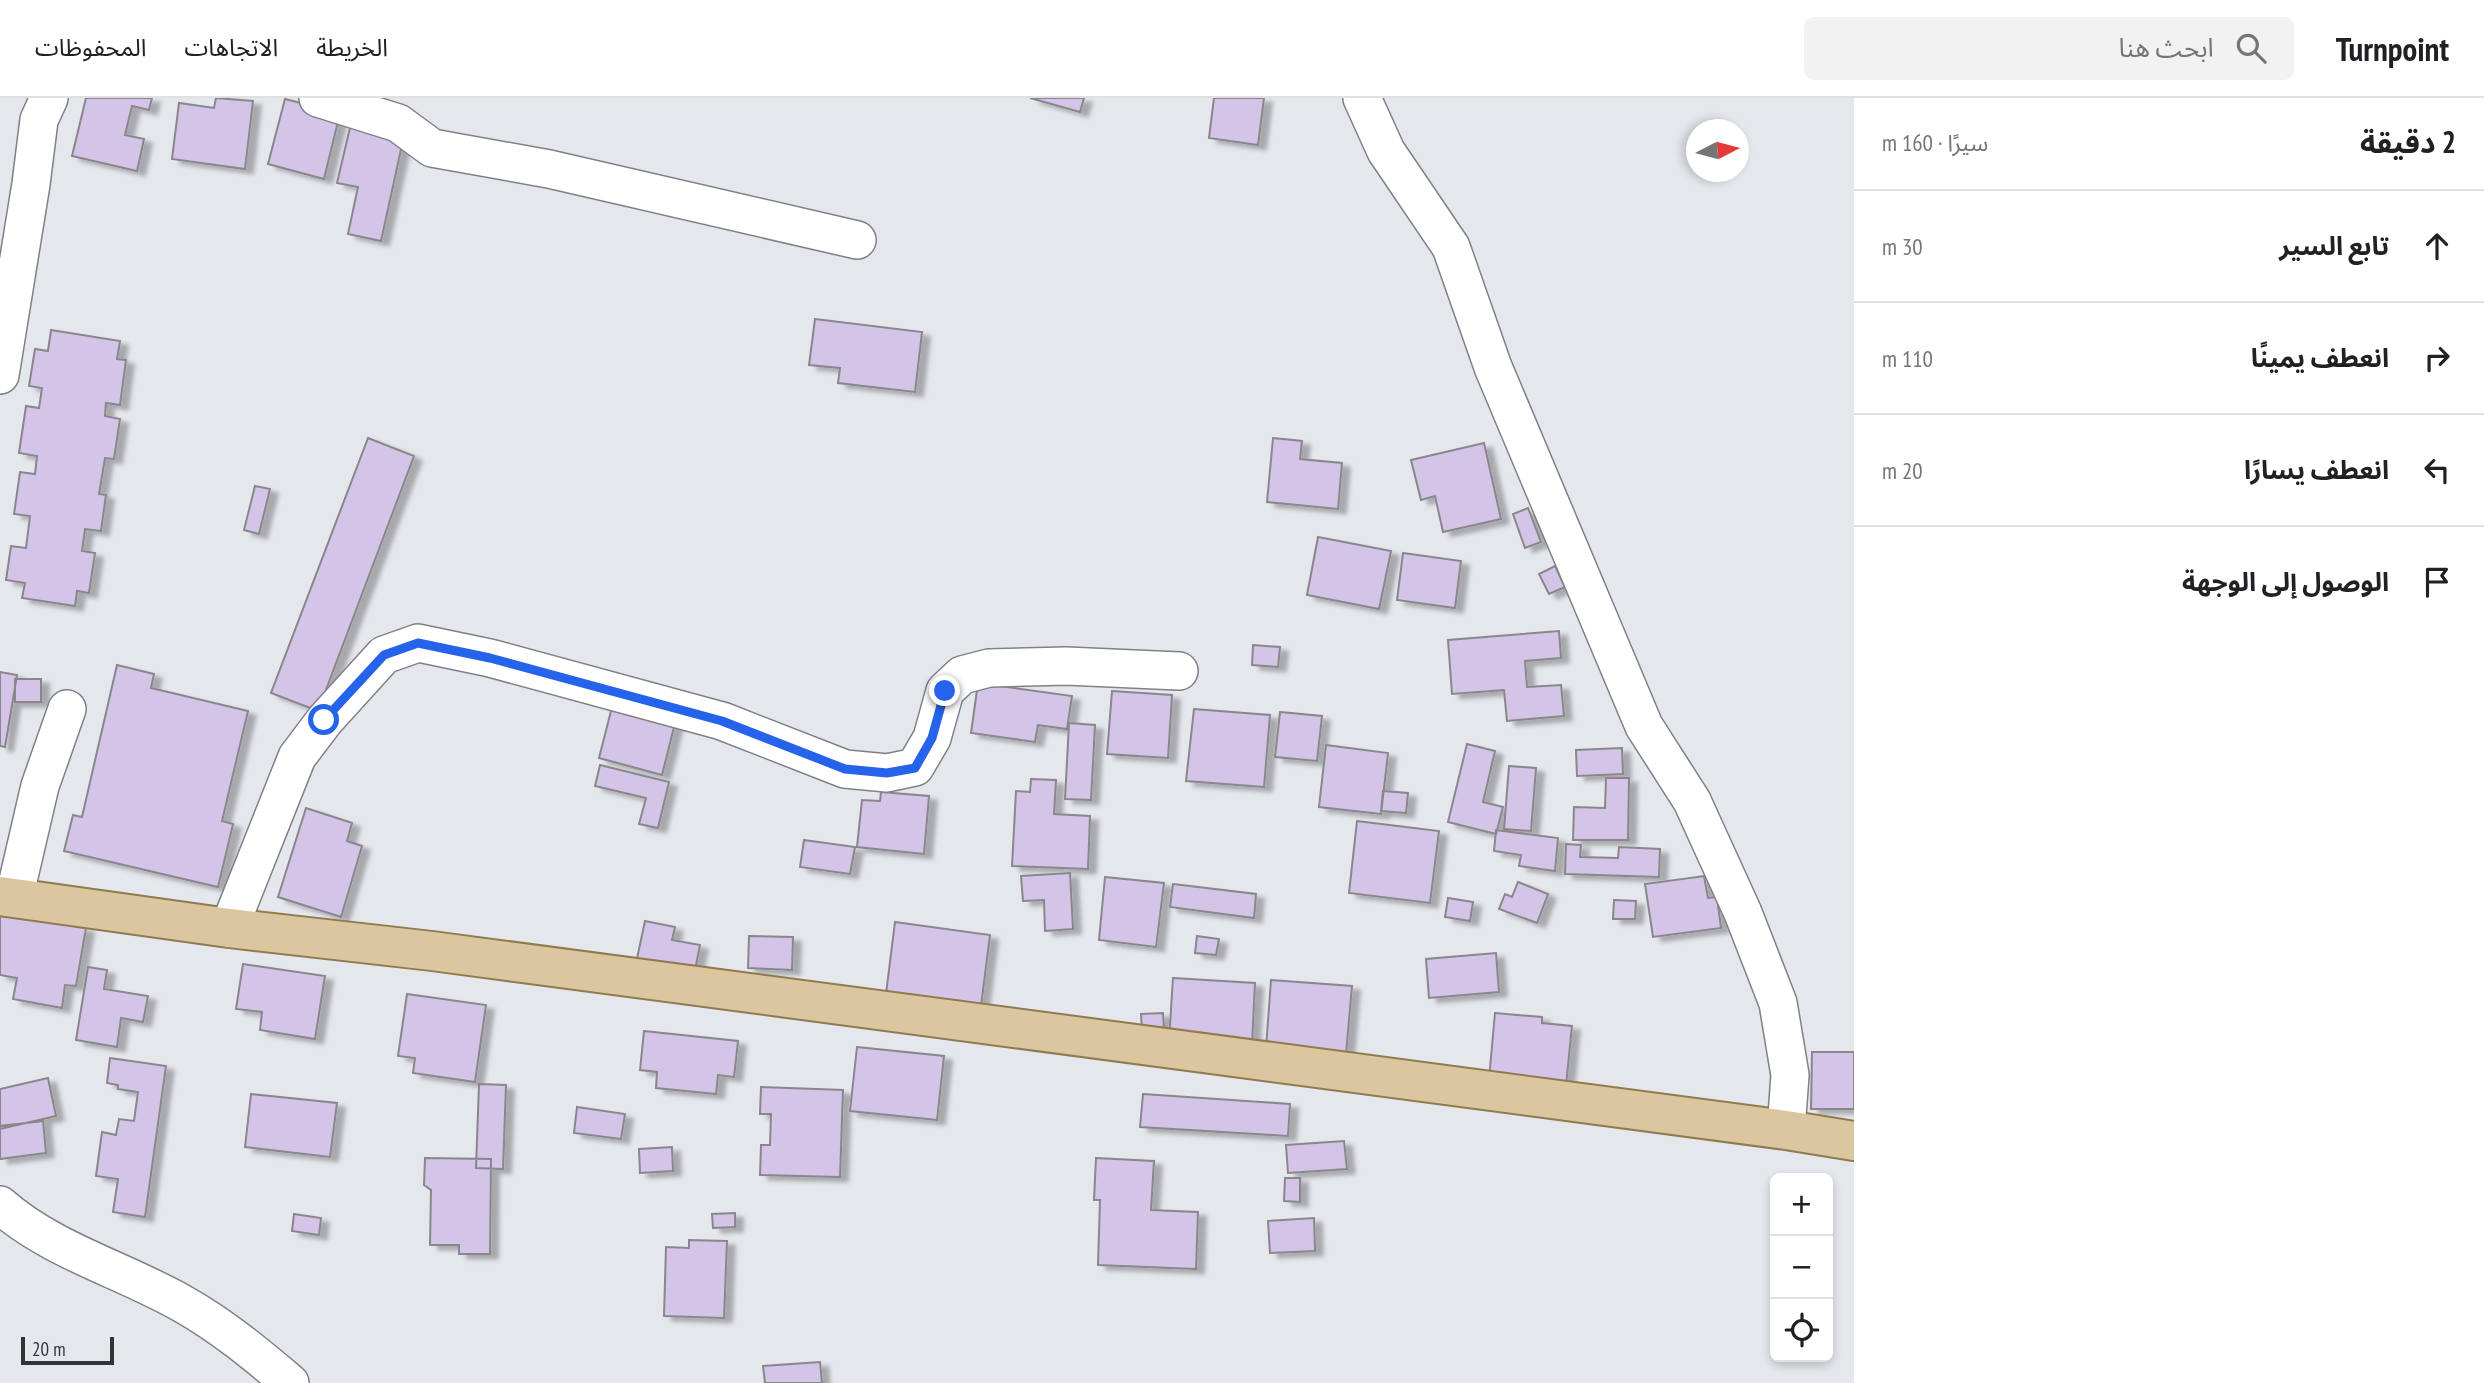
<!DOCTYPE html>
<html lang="ar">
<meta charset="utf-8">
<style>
body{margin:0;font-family:"PT Sans Narrow","Noto Sans Arabic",sans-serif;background:#f2f2f2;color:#202124;direction:rtl}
.controls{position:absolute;right:21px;bottom:21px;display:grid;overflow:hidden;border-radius:10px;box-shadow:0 4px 10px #0003}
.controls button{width:63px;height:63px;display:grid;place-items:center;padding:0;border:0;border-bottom:2px solid #e0e0e0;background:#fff;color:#202124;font:35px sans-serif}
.compass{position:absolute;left:1686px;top:21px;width:63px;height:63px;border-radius:50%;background:#fff;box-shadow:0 4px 10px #0003;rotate:84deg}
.scale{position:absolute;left:21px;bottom:18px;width:93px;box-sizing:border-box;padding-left:7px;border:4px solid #323335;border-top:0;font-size:19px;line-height:24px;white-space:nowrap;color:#323335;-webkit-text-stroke:5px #e4e7ec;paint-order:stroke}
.stop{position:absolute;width:21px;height:21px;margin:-16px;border:5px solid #2563eb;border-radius:50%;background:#fff}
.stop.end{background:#2563eb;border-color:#fff;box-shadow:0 2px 7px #0008}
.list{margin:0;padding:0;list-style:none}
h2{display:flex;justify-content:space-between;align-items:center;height:91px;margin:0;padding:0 28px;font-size:30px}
h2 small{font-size:23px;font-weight:400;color:#757577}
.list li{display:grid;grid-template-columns:46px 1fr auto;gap:21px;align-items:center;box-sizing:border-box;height:112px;padding:0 28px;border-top:2px solid #e0e0e0}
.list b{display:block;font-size:26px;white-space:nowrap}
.list em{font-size:23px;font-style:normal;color:#757577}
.icon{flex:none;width:38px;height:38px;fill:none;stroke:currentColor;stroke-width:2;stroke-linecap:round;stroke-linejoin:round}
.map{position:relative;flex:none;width:1854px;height:1285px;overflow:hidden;direction:ltr}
header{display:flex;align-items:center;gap:42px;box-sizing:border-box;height:98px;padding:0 35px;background:#fff;border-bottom:2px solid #e0e0e0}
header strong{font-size:33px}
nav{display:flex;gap:38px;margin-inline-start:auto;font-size:24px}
.search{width:490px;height:63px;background:#f2f2f2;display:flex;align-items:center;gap:18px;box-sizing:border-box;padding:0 24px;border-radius:10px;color:#757577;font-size:26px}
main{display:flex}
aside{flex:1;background:#fff}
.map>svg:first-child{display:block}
</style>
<header>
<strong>Turnpoint</strong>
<div class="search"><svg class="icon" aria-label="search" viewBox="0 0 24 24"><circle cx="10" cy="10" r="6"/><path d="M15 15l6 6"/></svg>ابحث هنا</div>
<nav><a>الخريطة</a><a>الاتجاهات</a><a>المحفوظات</a></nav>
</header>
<main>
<aside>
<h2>2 دقيقة<small>سيرًا · 160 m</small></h2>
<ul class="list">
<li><svg class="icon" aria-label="ahead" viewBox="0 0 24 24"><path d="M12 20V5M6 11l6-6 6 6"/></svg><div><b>تابع السير</b></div><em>30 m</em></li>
<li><svg class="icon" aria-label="right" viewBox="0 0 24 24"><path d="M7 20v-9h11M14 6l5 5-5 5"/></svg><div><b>انعطف يمينًا</b></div><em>110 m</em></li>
<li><svg class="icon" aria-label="left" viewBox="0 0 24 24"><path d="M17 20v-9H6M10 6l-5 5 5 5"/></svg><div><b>انعطف يسارًا</b></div><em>20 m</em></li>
<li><svg class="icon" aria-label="arrive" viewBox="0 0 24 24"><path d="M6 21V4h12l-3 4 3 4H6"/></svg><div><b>الوصول إلى الوجهة</b></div></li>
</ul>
</aside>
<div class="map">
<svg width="1854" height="1285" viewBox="0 0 1854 1285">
<defs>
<filter id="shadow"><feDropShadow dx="8" dy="4.5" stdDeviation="2" flood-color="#0004"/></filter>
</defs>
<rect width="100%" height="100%" fill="#e4e7ec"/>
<path fill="#d4c4e7" stroke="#89878c" stroke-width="2" filter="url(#shadow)" d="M86 0H152L149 12 132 8 125 37 144 41 137 73 72 58Z
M216 0 253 3 245 71 172 61 179 5 214 10Z
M1030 0H1084L1080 14Z
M1214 0H1264L1258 47 1209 40Z
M285 1 340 15 324 81 268 66Z
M352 21 405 33 381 143 348 136 358 89 337 85Z
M815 221 922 234 915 294 838 285 840 270 809 267Z
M51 232 120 243 117 261 126 262 120 307 106 305 105 318 120 321 114 361 105 360 99 396 106 397 101 433 85 431 82 453 95 455 89 495 77 493 75 508 22 500 25 485 6 482 11 448 26 450 30 418 14 416 20 374 35 376 37 358 19 355 26 308 39 310 42 290 29 288 35 251 48 253Z
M368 340 414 358 318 613 271 595Z
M1273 340 1302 343 1300 361 1342 365 1338 411 1267 404Z
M1484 345 1501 421 1443 434 1435 398 1421 402 1411 362Z
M255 388 270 391 259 436 244 432Z
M1528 410 1541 444 1525 450 1513 416Z
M1318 439 1391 453 1379 511 1307 497Z
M1403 455 1461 463 1455 510 1397 502Z
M1555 468 1565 489 1549 496 1539 476Z
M1559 533 1561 560 1525 563 1527 589 1561 587 1564 618 1507 623 1504 592 1452 596 1448 542Z
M1253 547 1280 549 1278 569 1252 567Z
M117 567 154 576 151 590 248 613 222 723 233 726 218 789 64 753 73 717 82 719Z
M0 574 17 577 5 649 0 648Z
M15 581H41V604H15Z
M978 585 1072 598 1067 631 1038 627 1035 644 971 635Z
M1112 593 1172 597 1168 660 1107 656Z
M612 609 675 625 662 677 599 660Z
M1194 611 1270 617 1264 689 1186 683Z
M1280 614 1322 618 1317 663 1275 659Z
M1069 625 1095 627 1091 702 1065 701Z
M1467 646 1495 653 1483 704 1503 709 1496 736 1448 724Z
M1326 647 1388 655 1381 716 1319 709Z
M1622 650 1623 676 1577 678 1576 652Z
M600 667 669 684 658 730 639 726 646 700 595 688Z
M1509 668 1536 670 1531 733 1504 731Z
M1606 680H1629L1628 742H1573L1574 709 1605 710Z
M1031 681 1056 682 1054 716 1090 718 1088 771 1012 768 1016 693 1030 694Z
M1383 693 1408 695 1406 715 1381 713Z
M881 694 929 698 924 756 857 749 862 702 880 703Z
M306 710 352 725 347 743 362 748 341 819 278 799Z
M1357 723 1439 733 1430 805 1349 795Z
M1496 732 1558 740 1555 773 1519 768 1521 757 1494 753Z
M804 742 855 749 850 776 800 769Z
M1566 746 1581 747 1580 759 1618 760 1619 749 1660 751 1659 779 1565 776Z
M1070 775 1073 831 1045 833 1044 802 1023 803 1021 778Z
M1704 778 1708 800 1717 799 1721 830 1653 839 1645 786Z
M1105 779 1164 785 1156 849 1099 842Z
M1518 784 1548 796 1537 825 1499 811 1505 796 1512 799Z
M1173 786 1256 796 1254 820 1170 809Z
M1448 800 1473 804 1470 823 1445 819Z
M1614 802 1636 803 1635 821H1613Z
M0 814 86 830 76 888 65 887 62 910 13 901 17 880 0 877Z
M645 823 675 829 672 842 700 847 693 882 635 870Z
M895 824 990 837 981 908 886 896Z
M749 838 793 839 792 872 748 870Z
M1197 838 1219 841 1216 857 1195 855Z
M1496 855 1499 894 1429 900 1426 861Z
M243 866 325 878 315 941 260 932 262 914 236 911Z
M88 869 107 872 104 891 148 898 143 924 121 920 117 949 76 942Z
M1173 880 1255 885 1252 947 1169 943Z
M1271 882 1352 888 1346 956 1266 950Z
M407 896 486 907 475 984 413 975 415 960 398 958Z
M1163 915 1164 932 1142 933 1141 916Z
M1495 915 1542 919V925L1572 928 1566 987 1489 981Z
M644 933 738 943 734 979 718 977 716 996 656 990 657 974 640 972Z
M857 949 944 958 937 1022 850 1013Z
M1812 954H1854V1011H1811Z
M110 960 166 968 145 1119 113 1114 118 1081 96 1078 102 1034 116 1037 119 1021 134 1023 138 994 118 991V987L107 985Z
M48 980 56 1018 0 1031V991Z
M479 986 506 987 503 1071 476 1070Z
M761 989 843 992 840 1079 760 1077 761 1047H770L771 1016H760Z
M251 996 337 1005 330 1059 245 1049Z
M1143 996 1290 1006 1288 1038 1140 1029Z
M577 1009 625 1016 621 1041 574 1035Z
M43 1023 46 1055 0 1061V1028Z
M1344 1043 1347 1071 1288 1075 1286 1047Z
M672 1049 673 1073 640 1075 639 1051Z
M425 1060 491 1061 490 1156H459V1147H430L431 1092 424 1087Z
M1096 1060 1154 1063 1151 1112 1198 1114 1196 1171 1098 1167 1100 1102H1094Z
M1285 1080H1300V1104L1284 1103Z
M735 1115V1129L713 1130 712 1116Z
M294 1116 321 1120 319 1137 292 1133Z
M1314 1120 1315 1153 1270 1155 1268 1123Z
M689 1142 727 1143 724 1220 664 1218 666 1149 689 1150Z
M820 1264 822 1285H765L763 1268Z"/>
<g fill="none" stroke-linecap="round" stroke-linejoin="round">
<g stroke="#7f8186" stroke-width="40">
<path id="minor" d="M318 0 398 25 432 50 549 71 857 142
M1362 0 1386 53 1451 149 1493 269 1644 628 1692 703 1743 815 1778 905 1790 977 1786 1032
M0 277 31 86 39 22 49 0
M14 800 40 688 67 611
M229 830 297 659 325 622 384 557 418 545 490 560 722 623 845 671 887 675 915 669 932 640 945 593 962 577 989 570 1066 568 1179 573
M0 1107C52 1153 124 1172 183 1206 222 1228 256 1256 290 1285"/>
</g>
<g stroke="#917a50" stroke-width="42">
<path id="major" d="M0 798 229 830 432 853 1786 1032 1854 1043"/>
</g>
<use href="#minor" stroke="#fff" stroke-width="37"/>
<use href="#major" stroke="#dcc69f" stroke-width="38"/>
</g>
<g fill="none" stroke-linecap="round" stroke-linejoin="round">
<path stroke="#2563eb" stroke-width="9" d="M324 622 384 557 418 545 490 560 722 623 845 671 887 675 915 670 932 640 945 593"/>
</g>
</svg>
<div class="controls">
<button>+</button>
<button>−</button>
<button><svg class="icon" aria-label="locate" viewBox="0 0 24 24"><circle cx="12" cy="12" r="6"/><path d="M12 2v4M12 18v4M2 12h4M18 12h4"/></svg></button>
</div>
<svg class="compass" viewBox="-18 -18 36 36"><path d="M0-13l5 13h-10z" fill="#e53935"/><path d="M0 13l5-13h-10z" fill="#757577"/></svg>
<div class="scale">20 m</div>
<div class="stop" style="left:324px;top:622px"></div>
<div class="stop end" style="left:945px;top:593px"></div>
</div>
</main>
